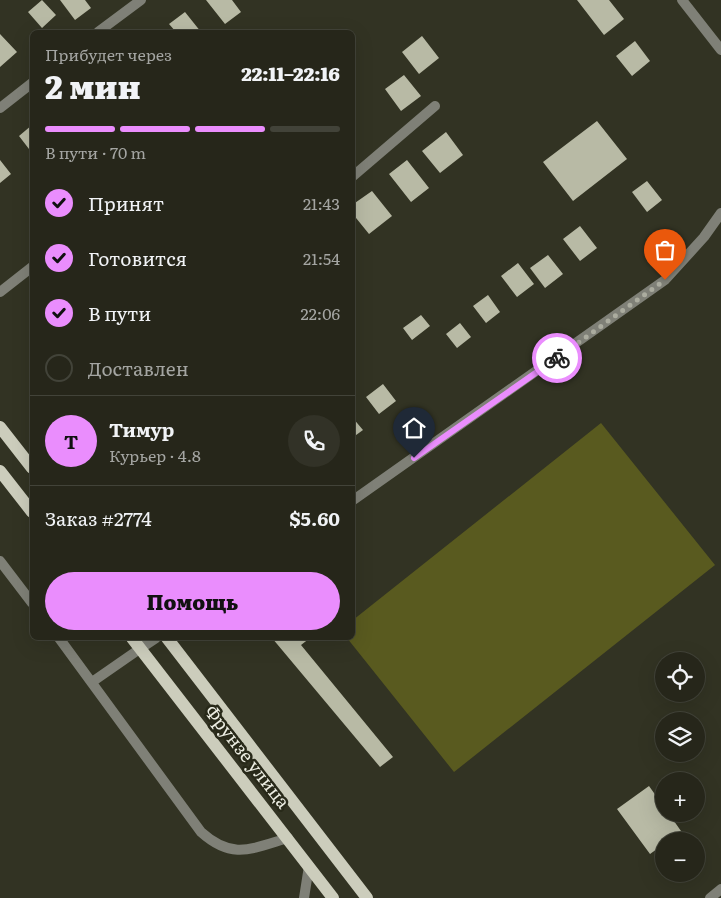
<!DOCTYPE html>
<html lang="ru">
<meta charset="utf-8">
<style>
:root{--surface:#26261a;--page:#323227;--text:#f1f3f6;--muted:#a4a5a2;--line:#424339;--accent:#ea8dfd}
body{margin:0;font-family:Literata,serif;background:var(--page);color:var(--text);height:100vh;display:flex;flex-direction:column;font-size:19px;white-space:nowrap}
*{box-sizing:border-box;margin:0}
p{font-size:16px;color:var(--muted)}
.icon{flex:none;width:28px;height:28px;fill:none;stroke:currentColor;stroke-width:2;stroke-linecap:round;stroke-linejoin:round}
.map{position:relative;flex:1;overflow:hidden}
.sheet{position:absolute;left:30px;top:30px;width:325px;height:610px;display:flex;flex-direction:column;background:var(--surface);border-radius:8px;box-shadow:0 5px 20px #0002,0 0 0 1px var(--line)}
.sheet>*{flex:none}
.controls{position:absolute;left:655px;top:652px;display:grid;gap:10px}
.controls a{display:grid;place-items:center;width:50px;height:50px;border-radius:50%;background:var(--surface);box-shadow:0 5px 20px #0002,0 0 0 1px var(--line);font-size:25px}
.pin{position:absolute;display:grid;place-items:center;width:42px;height:42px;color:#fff;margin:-51px -21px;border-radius:50% 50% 50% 0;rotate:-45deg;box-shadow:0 0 5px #0007}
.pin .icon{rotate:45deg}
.courier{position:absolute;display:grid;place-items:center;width:50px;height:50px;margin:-25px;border:4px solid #ea8dfd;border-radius:50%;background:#fff;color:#222;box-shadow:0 1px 6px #0007}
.summary em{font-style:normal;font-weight:800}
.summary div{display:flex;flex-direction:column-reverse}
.summary{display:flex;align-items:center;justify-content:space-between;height:85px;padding:0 15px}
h1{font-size:32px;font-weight:800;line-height:38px}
.bar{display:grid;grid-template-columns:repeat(4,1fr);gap:8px 5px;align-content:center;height:60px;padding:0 15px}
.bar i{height:6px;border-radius:4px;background:var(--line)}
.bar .on{background:var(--accent)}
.bar p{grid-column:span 4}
.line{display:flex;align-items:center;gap:12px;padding:0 15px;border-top:1px solid var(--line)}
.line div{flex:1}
.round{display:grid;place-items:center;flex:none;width:52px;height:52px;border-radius:26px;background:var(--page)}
ol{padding:0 15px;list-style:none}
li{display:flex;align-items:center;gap:15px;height:55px}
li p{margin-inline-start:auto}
li .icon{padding:5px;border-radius:50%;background:var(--accent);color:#111;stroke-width:4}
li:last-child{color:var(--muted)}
li i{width:28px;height:28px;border:2px solid var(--line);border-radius:50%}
.action{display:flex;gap:10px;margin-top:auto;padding:10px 15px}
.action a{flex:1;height:58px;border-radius:30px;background:var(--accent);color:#111;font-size:20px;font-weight:800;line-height:58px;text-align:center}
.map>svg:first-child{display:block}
.green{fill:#595a1f}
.building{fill:#b8baa5}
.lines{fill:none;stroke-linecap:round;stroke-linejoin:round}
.lane{stroke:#7f8077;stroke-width:10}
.street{stroke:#7f8077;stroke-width:10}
.primary{stroke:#cccdbc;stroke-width:12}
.done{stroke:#abac9f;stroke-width:5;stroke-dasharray:0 9}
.route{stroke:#ea8dfd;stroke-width:6}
.labels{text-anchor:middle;stroke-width:5;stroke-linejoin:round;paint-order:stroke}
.street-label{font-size:18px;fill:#ecede2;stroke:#282919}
</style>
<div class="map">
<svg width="721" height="898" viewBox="0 0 721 898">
<rect width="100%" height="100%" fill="#323323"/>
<path class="green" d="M 601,423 L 715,565 L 454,772 L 347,638 L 352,638 L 353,620 Z"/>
<path class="building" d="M 42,0 L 56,15 L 42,28 L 28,12 Z
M 60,0 L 85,0 L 91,8 L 75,20 Z
M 206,0 L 232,0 L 241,12 L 225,24 Z
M 577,0 L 609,0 L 624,19 L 604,35 Z
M 185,12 L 201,32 L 176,32 L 169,24 Z
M 0,34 L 17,52 L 0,67 Z
M 422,36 L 439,58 L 419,74 L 402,52 Z
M 635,41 L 650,61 L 632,76 L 616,56 Z
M 404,75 L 421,96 L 401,111 L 385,89 Z
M 597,121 L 627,159 L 573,201 L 543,162 Z
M 32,125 L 32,146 L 29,149 L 19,136 Z
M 446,132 L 463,155 L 440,173 L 422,151 Z
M 0,160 L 11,174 L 0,183 Z
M 407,160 L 429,188 L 411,202 L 389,174 Z
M 647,181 L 662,200 L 647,212 L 632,192 Z
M 372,191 L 392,216 L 369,234 L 352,213 L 352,205 Z
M 580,226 L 597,248 L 580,261 L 563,239 Z
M 548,255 L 563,274 L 545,288 L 530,268 Z
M 518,263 L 534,284 L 517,297 L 501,276 Z
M 488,295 L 500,312 L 486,323 L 473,306 Z
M 421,315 L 430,326 L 412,340 L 403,328 Z
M 460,323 L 471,337 L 457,348 L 446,334 Z
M 383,384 L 396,401 L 379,414 L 366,397 Z
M 352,417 L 363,430 L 352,438 Z
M 272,638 L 310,638 L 301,645 L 393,757 L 380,767 Z
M 649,786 L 664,807 L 664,814 L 669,814 L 681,831 L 664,841 L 664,844 L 650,854 L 617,809 Z"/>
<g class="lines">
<path class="lane" d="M 0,561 L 32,603
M 59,638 L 201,832 C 232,860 251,849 288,838
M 92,682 L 141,648
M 304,898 L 309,866"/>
<path class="street" d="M 682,0 L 721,50
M 98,32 L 141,0
M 0,108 L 32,83
M 352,177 L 435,106
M 0,292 L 32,267
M 352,501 L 665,280 L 704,237 L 721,213
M 141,648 L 156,638
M 710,898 L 721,889"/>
<path class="primary" d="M 0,427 L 32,468
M 0,471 L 32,512
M 132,638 L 333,898
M 167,638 L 367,898"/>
</g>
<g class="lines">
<path class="done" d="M 557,358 L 665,280"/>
<path class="route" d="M 414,458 L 557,358"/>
</g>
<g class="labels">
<g class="street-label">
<text transform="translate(247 757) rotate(52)" y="6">Фрунзе улица</text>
</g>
</g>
</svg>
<div class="controls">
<a><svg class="icon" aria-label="locate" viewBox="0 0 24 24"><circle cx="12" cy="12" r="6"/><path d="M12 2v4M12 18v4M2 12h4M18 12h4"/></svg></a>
<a><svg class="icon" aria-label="layers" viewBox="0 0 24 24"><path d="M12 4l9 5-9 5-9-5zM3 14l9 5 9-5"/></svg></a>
<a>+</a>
<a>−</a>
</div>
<div class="pin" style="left:665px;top:280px;background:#ea580c"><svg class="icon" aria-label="bag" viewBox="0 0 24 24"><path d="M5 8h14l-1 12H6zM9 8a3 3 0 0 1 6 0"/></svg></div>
<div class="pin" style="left:414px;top:458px;background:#1f2937"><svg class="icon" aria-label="home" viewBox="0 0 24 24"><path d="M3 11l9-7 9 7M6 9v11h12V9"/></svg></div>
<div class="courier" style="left:557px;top:358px"><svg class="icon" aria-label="bike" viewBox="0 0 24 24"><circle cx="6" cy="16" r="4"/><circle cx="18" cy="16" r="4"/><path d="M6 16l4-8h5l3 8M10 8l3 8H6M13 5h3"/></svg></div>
<section class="sheet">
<div class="summary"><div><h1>2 мин</h1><p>Прибудет через</p></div><em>22:11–22:16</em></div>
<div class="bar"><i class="on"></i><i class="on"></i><i class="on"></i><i></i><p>В пути · 70 m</p></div>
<ol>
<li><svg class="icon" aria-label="check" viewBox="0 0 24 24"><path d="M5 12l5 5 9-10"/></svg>Принят<p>21:43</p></li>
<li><svg class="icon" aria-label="check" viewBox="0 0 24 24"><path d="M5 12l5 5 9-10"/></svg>Готовится<p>21:54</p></li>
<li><svg class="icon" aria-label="check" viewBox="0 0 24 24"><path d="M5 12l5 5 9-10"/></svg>В пути<p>22:06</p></li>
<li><i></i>Доставлен</li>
</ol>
<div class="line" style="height:90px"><b class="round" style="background:var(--accent);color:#111">Т</b><div><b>Тимур</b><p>Курьер · 4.8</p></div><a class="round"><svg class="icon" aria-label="phone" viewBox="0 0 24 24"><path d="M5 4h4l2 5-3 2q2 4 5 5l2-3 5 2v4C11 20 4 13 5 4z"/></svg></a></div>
<div class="line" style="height:65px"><div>Заказ #2774</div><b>$5.60</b></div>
<div class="action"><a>Помощь</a></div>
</section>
</div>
